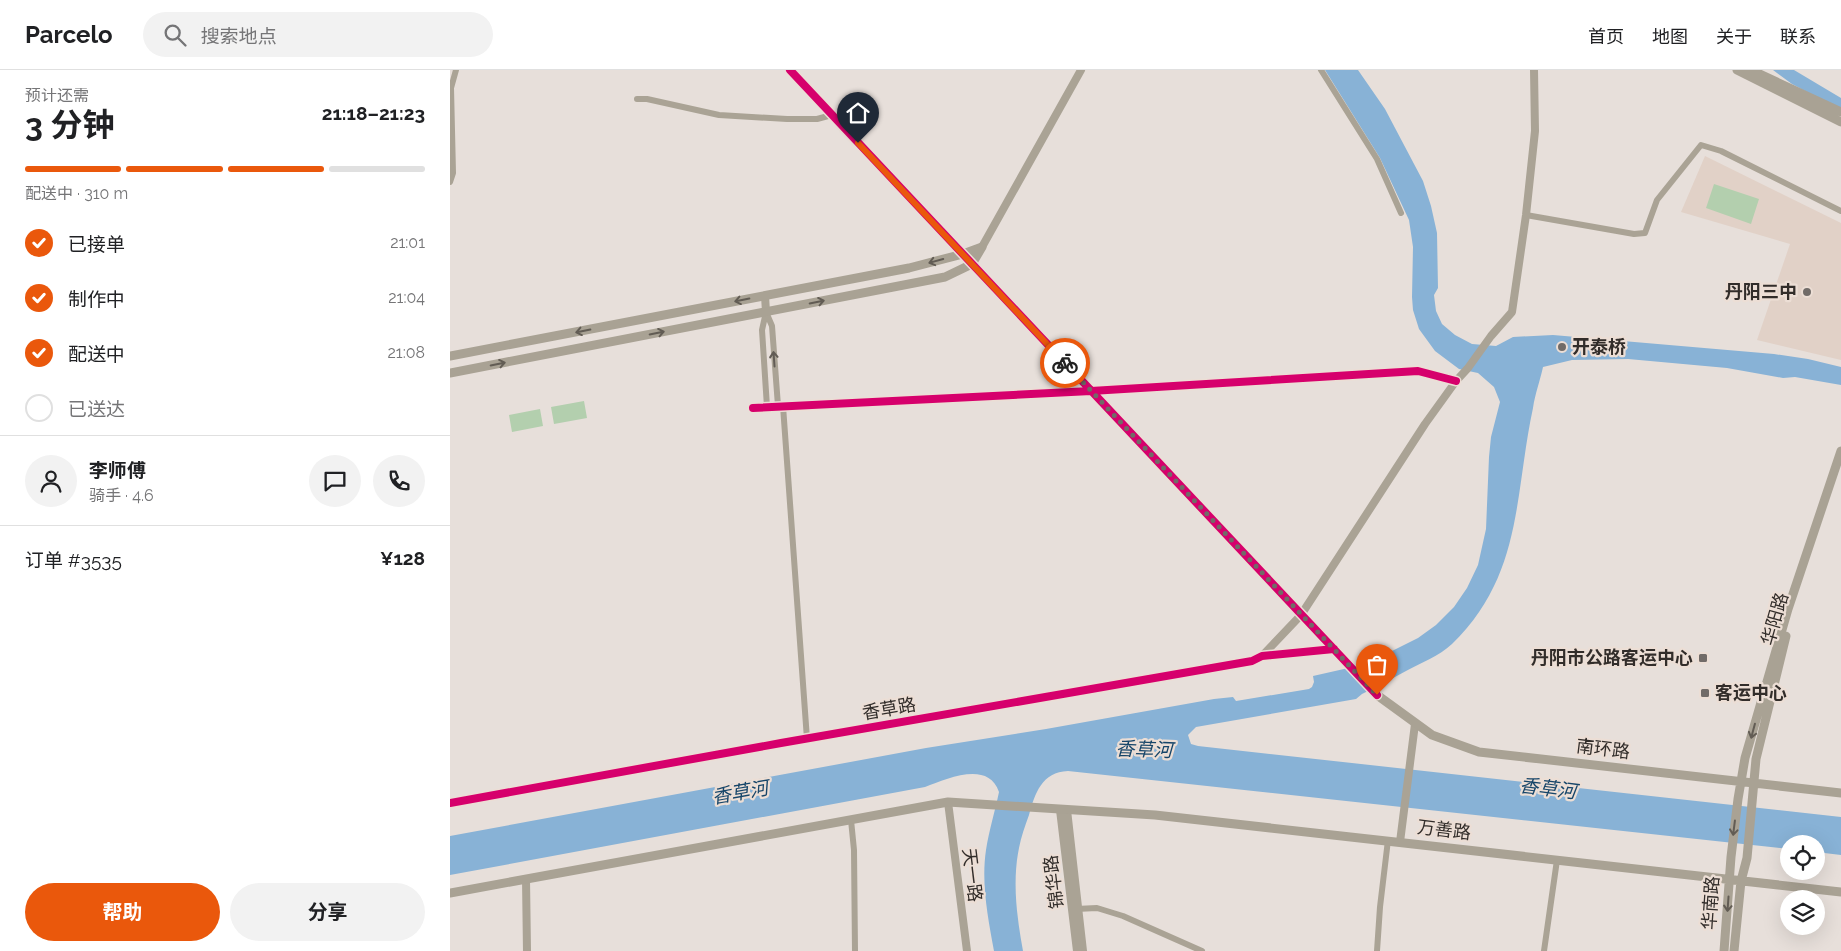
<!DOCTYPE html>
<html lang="zh">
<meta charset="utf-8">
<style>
:root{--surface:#fff;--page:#f2f2f2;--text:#202124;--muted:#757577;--line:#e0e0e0;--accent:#ea580c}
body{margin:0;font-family:Raleway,"Noto Sans SC",sans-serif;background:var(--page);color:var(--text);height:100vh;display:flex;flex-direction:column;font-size:19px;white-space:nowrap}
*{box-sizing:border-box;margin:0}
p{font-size:16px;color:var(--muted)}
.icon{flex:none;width:28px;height:28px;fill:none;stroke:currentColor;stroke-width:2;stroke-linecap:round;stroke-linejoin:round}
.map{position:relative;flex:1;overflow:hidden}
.sheet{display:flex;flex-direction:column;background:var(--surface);width:450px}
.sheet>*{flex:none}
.buttons{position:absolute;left:1330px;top:765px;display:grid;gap:10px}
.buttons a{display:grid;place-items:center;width:45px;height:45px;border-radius:50%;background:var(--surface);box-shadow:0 5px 20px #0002;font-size:25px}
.pin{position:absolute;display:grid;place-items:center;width:42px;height:42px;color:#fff;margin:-51px -21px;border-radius:50% 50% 50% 0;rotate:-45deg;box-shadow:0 0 5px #0007}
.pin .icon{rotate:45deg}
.courier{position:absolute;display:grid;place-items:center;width:50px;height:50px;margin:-25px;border:4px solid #ea580c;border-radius:50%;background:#fff;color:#222;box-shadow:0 1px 6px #0007}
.headline em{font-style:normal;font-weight:700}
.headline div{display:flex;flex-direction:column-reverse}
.headline{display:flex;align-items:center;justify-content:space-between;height:85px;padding:0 25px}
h1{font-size:32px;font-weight:700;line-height:38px}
.bar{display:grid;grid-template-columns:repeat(4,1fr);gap:8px 5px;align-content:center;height:60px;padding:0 25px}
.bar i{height:6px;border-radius:4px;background:var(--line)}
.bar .on{background:var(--accent)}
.bar p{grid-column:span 4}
.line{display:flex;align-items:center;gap:12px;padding:0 25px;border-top:1px solid var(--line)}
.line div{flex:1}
.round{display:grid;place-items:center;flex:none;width:52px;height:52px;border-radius:26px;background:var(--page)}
ol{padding:0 25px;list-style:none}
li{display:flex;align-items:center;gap:15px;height:55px}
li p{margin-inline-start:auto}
li .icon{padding:5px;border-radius:50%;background:var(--accent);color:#fff;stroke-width:4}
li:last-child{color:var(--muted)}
li i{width:28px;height:28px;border:2px solid var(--line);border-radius:50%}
.action{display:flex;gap:10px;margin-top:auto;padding:10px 25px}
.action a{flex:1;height:58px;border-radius:30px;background:var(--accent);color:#fff;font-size:20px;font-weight:700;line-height:58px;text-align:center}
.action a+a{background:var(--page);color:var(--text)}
header{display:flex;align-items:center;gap:30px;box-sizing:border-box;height:70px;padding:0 25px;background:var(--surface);border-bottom:1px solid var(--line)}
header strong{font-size:24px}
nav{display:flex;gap:28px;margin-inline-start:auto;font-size:18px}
.search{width:350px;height:45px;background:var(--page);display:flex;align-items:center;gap:12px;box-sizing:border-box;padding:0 18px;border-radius:28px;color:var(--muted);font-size:19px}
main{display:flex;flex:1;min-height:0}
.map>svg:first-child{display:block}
.education{fill:#e1d1c7}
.green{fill:#b3cfae}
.water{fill:#88b2d6}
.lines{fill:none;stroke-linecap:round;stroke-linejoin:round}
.minor{stroke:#aaa395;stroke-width:6}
.tertiary{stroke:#aaa395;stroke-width:8}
.secondary{stroke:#a9a294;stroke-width:9}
.cycleway-casing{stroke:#ecded5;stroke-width:11}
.cycleway{stroke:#d6006c;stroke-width:8}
.oneway{stroke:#625c54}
.oneway2{stroke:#625c55}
.done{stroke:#716b68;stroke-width:5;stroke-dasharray:0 9}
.route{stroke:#ea580c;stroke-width:6}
.poi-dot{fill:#716b68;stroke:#ecded5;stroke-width:2}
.labels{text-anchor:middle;stroke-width:4.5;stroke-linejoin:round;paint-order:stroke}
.poi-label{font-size:18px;font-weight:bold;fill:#322d2a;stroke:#ecded5;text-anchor:end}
.street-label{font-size:18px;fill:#322d2a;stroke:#ecded5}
.water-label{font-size:19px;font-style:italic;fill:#164569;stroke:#ecded5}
</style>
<header>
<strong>Parcelo</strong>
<div class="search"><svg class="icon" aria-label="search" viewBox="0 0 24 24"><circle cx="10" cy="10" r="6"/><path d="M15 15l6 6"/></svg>搜索地点</div>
<nav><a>首页</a><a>地图</a><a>关于</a><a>联系</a></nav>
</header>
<main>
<section class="sheet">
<div class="headline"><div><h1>3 分钟</h1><p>预计还需</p></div><em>21:18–21:23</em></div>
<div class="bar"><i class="on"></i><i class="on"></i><i class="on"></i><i></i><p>配送中 · 310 m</p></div>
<ol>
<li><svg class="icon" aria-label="check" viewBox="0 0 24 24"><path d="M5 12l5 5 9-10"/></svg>已接单<p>21:01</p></li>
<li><svg class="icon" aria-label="check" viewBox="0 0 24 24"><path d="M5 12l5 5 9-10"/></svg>制作中<p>21:04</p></li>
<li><svg class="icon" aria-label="check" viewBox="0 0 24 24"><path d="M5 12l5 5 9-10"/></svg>配送中<p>21:08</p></li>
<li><i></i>已送达</li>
</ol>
<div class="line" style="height:90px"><a class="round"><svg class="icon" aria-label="person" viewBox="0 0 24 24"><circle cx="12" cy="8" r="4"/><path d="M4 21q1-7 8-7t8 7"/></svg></a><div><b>李师傅</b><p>骑手 · 4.6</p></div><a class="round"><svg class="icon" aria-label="chat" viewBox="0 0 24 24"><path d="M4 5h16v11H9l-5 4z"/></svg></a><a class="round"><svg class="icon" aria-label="phone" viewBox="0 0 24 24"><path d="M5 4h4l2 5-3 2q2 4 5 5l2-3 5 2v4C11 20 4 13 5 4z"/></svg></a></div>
<div class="line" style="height:65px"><div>订单 #3535</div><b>¥128</b></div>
<div class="action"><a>帮助</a><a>分享</a></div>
</section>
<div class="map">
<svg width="1391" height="881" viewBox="0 0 1391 881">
<rect width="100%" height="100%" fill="#e7dfda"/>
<path class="education" d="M 1255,86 L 1391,153 L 1391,290 L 1307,270 L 1340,174 L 1231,142 Z"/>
<path class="green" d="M 1264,114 L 1309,129 L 1301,154 L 1256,138 Z
M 134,331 L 137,348 L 104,354 L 101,337 Z
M 90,339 L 93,356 L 62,362 L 59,345 Z"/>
<path class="water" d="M 875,0 L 908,0 L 935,39 L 973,111 L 981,136 L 987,163 L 988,218 L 984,225 L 986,241 L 992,254 L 1005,265 L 1022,274 L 1046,276 L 1063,267 L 1103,265 L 1324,284 L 1358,289 L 1391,297 L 1391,315 L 1345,307 L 1333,308 L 1277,298 L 1178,289 L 1122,290 L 1093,297 C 1090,311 1085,324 1083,338 C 1064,426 1073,505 1002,574 C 989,586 971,593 956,601 C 941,609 927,617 912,624 L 906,629 L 746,657 L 738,665 L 741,674 L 748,676 L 1391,747 L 1391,785 L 1366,782 L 1366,774 L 1339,774 L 1339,779 L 618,701 C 592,702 585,723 579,745 C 575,756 571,767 569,778 C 562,812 567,848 573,881 L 544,881 C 538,848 531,813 536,780 C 539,761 545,741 549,722 C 538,690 497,709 475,717 L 0,805 L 0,766 L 476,678 L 596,659 L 764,629 L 783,627 L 786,631 L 859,619 L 862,617 L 864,612 L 863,606 L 916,594 L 968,568 L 986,555 L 1004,537 L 1017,518 L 1028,495 L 1036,459 L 1039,387 L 1041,367 L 1050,332 L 1044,317 L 1028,303 L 1009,299 L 985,281 L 969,259 L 963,240 L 962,227 L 963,177 L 959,150 L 930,88 Z
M 1323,0 L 1344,0 L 1391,28 L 1391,40 L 1342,14 Z"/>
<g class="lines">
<path class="minor" d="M 871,0 L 927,89 L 951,143
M 187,29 L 197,29 L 269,45 L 337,49 L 367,49 L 382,45
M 0,112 L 3,103 L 1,18 L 6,0
M 1076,145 L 1184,164 L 1195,163 L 1207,130 L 1251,75 L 1271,81 L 1391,141
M 316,242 L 322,256 L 328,336
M 316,242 L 312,260 L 317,337
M 333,336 L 357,669
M 303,338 L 641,321 L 968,301 L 1006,311
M 401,750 L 404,780 L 405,881
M 626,839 L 647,838 L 673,846 L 752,881
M 927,881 L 930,837 L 938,770
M 1094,881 L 1107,790"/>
<path class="tertiary" d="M 340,0 L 927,625
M 532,177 L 631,0
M 315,226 L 316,242
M 812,586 L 851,545 L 975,354 L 1006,311 L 1018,298 L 1041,266 L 1062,242 L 1076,145 L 1085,61 L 1084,0
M 498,732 L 517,881
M 0,733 L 331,673 L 802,591 L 812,586 L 884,579
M 610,740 L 627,881
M 617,740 L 633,881
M 950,772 L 965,654
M 76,809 L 77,881"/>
<path class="secondary" d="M 1287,0 L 1391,52
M 1301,0 L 1391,42
M 0,286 L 459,198 L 513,184 L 532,177
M 0,303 L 495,207 L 522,194 L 532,177
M 927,625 L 982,665 L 1029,682 L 1391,723
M 0,823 L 498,732 L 705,745 L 1391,822
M 1274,881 L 1281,787 L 1288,729 L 1295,688 L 1338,539 L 1391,381
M 1284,881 L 1291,811 L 1297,788 L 1306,689 L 1336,566"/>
<g class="cycleway-casing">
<path id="cycleway" d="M 340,0 L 927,625
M 303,338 L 641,321 L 968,301 L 1006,311
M 0,733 L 331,673 L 802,591 L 812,586 L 884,579"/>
</g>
<use href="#cycleway" class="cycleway"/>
</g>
<defs><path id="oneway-shaft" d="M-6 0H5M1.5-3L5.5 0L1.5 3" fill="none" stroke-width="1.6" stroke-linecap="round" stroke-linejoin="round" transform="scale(1.25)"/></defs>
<g class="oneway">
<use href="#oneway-shaft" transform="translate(486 191) rotate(165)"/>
<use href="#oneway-shaft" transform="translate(292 230) rotate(169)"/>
<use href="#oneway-shaft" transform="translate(367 232) rotate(-11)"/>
<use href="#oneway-shaft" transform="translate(133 261) rotate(169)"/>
<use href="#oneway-shaft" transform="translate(207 263) rotate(-11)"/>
<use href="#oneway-shaft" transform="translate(48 294) rotate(-11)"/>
<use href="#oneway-shaft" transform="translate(1303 661) rotate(105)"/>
<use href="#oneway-shaft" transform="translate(1284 758) rotate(97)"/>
<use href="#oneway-shaft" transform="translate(1278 834) rotate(94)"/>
</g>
<use class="oneway2" href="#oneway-shaft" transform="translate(324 289) rotate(-94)"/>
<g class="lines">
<path class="done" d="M 615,293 L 927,625"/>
<path class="route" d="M 408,73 L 615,293"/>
</g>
<g class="poi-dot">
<circle cx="1357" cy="222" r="5"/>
<circle cx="1112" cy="277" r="5"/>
<rect x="1248" y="583" width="10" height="10" rx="2.5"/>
<rect x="1250" y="618" width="10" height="10" rx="2.5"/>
</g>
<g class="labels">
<g class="poi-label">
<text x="1347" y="228">丹阳三中</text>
<text x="1122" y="283" text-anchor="start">开泰桥</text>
<text x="1243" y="594">丹阳市公路客运中心</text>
<text x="1265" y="629" text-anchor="start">客运中心</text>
</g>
<g class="street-label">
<text transform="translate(1325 549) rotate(-74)" y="6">华阳路</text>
<text transform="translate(439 639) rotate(-10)" y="6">香草路</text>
<text transform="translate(1153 679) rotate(7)" y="6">南环路</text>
<text transform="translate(994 760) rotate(7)" y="6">万善路</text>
<text transform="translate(522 805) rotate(83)" y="6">天一路</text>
<text transform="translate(604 812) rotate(-97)" y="6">锦华路</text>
<text transform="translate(1261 833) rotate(-86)" y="6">华南路</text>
</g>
<g class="water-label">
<text transform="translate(694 679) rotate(2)" y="7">香草河</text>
<text transform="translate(1098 718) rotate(7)" y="7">香草河</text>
<text transform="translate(290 722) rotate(-10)" y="7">香草河</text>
</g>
</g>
</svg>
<div class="buttons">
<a><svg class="icon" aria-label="locate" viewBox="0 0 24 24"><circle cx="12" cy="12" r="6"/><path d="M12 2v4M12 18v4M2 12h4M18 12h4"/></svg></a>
<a><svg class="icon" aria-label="layers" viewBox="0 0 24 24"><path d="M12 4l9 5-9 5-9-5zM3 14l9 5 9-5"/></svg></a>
</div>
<div class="pin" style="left:927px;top:625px;background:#ea580c"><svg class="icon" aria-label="bag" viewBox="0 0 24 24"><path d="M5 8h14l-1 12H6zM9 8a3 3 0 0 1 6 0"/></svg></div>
<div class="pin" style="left:408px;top:73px;background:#1f2937"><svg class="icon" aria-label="home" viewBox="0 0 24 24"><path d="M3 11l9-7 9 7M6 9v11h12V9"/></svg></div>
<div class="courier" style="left:615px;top:293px"><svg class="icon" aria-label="bike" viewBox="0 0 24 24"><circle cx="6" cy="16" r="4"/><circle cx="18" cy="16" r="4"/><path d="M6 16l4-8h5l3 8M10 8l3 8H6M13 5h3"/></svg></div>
</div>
</main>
